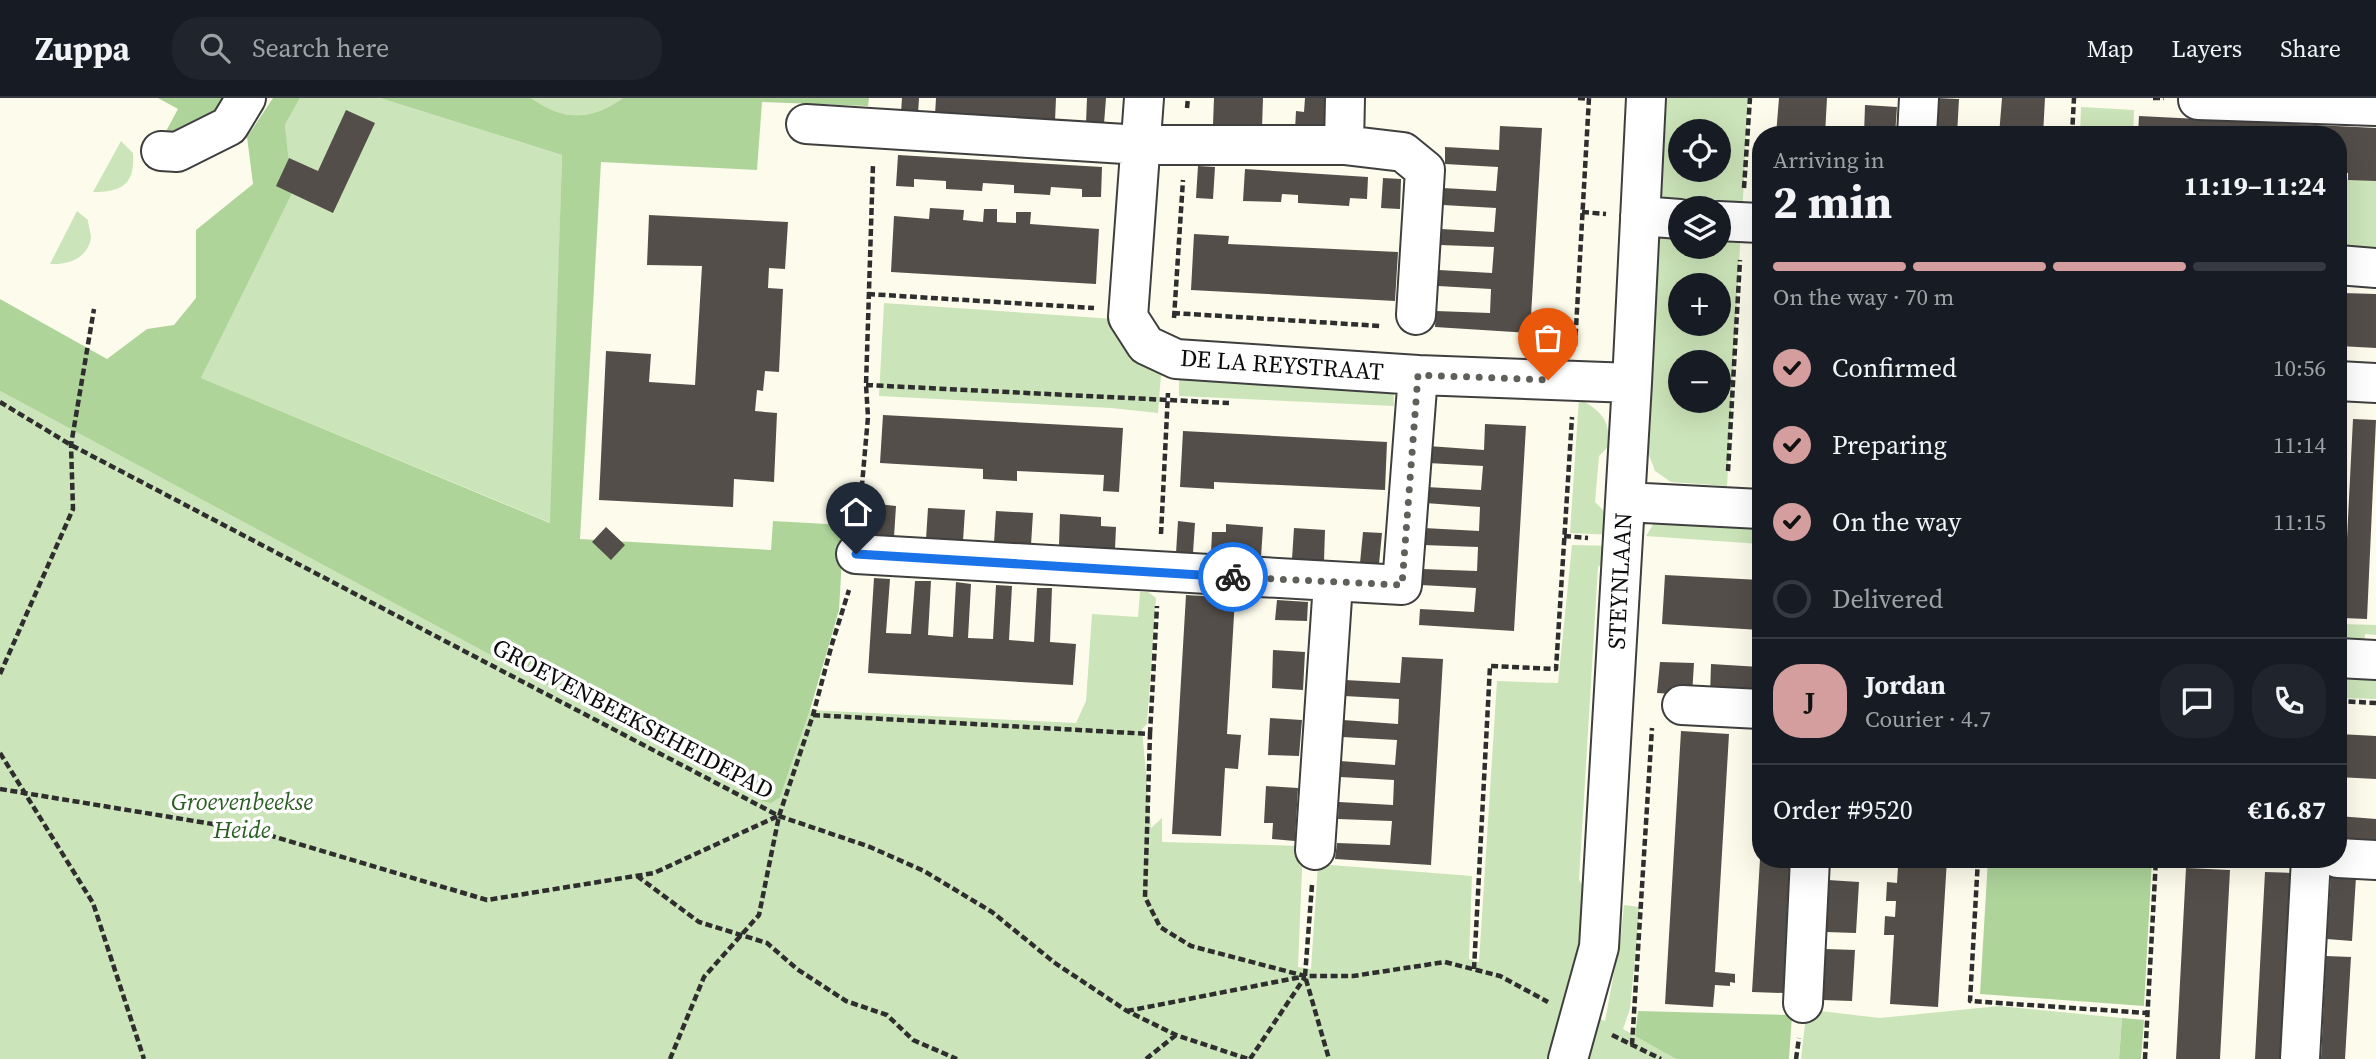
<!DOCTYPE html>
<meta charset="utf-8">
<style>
:root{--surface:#171b24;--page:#20242c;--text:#f1f3f6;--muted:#9ea1a6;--line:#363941;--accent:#d39e9d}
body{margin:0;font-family:"Source Serif 4",serif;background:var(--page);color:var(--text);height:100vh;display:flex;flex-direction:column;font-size:26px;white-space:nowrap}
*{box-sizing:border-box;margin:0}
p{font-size:23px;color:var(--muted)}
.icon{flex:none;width:38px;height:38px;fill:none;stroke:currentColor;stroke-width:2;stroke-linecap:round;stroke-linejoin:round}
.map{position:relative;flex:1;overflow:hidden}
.panel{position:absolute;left:1752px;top:28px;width:595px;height:742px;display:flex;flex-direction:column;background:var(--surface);border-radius:28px;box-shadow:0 7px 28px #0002}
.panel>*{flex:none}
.tools{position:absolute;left:1668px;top:21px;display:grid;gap:14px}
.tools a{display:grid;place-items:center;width:63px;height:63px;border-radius:50%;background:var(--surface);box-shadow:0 7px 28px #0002;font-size:35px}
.pin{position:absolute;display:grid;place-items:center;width:60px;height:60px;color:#fff;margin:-72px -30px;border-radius:50% 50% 50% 0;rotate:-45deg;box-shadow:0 0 7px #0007}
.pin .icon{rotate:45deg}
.courier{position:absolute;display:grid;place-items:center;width:70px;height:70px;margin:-35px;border:5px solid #1a73e8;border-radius:50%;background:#fff;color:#222;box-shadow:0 2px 9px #0007}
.overview em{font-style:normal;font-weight:700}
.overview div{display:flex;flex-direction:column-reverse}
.overview{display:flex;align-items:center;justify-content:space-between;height:119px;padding:0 21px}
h1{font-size:46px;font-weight:700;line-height:52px}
.bar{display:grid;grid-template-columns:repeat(4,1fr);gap:10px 7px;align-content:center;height:84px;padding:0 21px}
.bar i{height:9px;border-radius:5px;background:var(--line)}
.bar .on{background:var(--accent)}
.bar p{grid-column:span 4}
.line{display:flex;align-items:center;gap:18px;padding:0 21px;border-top:2px solid var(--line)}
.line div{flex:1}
.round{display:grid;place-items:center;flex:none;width:74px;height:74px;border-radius:28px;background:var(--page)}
ol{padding:0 21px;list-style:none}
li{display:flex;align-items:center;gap:21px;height:77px}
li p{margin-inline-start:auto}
li .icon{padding:7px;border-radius:50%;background:var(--accent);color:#111;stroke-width:4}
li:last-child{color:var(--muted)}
li i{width:38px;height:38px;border:4px solid var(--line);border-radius:50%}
header{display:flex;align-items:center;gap:42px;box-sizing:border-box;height:98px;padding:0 35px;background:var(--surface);border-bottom:2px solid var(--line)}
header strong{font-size:33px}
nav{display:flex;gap:38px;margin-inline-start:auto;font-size:24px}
.search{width:490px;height:63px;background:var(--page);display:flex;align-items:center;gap:18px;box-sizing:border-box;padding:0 24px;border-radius:28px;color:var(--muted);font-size:26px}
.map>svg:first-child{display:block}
.green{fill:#cce4b9;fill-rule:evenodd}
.forest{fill:#aed49a}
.building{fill:#534e49}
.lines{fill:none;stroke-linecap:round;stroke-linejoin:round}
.minor-casing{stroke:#3f3f3f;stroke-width:42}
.path{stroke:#2e2e2e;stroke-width:4.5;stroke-dasharray:7 3.5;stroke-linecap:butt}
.minor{stroke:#fff;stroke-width:38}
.done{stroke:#60605a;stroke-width:7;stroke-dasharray:0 12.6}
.route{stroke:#1a73e8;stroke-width:9}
.labels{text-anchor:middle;stroke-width:7;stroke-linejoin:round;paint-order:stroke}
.street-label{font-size:24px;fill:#0c0c0c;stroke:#fff}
.park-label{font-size:24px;font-style:italic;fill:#295d22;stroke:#fff}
</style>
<header>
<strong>Zuppa</strong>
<div class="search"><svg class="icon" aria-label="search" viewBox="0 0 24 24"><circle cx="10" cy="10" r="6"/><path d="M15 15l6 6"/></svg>Search here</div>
<nav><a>Map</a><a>Layers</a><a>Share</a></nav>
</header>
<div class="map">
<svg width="2376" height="961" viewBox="0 0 2376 961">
<rect width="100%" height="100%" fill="#fdfcec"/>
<path class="green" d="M 300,0 L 380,0 L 562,57 L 551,425 L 201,280 L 291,95 L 285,27 Z
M 531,0 L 623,0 C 591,23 563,23 531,0 Z
M 1662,0 L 1748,0 L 1742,121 L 1718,110 L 1680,110 L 1650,103 ZM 1680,33 L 1718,33 L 1718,72 L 1680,72 Z
M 2081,9 L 2134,12 L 2133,37 L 2080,37 Z
M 121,43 L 133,55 C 135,86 123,94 93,94 Z
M 2338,80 L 2376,82 L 2376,154 L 2338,151 Z
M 77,113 L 88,122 C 88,127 91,135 91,140 C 87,161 68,167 50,166 Z
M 1680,127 L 1680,149 L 1718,149 L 1719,129 L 1741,131 L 1727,388 L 1671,384 L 1655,373 L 1644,344 L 1649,136 ZM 1680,187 L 1718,187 L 1718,226 L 1680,226 ZM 1680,264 L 1718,264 L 1718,303 L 1680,303 Z
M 884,205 L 1115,221 L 1161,277 L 1158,315 L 1111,310 L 879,298 Z
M 1179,278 L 1393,288 L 1394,308 L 1179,298 Z
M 0,293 L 762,703 L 780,698 L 810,612 L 1076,625 L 1086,603 L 1092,516 L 1138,519 L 1140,494 L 1148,494 L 1156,500 L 1147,626 L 1142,631 L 1151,730 L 1162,720 L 1162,744 L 1303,748 L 1298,869 L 1311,871 L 1318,766 L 1472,778 L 1469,861 L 1479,864 L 1497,583 L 1558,585 L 1572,447 L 1612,448 L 1611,458 L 1598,469 L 1579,782 L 1590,798 L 1571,910 L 1605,923 L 1621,837 L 1624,807 L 1640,809 L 1630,911 L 1623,931 L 1676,961 L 0,961 Z
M 1579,300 C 1602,315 1609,319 1609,348 L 1599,358 L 1595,404 L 1614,423 L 1614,437 L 1570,435 Z
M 1657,420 L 1760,426 L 1760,446 L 1646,438 Z
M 2343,526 L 2376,527 L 2376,537 L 2365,536 L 2364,549 L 2346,547 Z
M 2343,579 L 2376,580 L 2376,601 L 2341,600 Z
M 1999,908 L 2122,920 L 2119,961 L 1801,961 L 1806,917 L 1820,913 L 1880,920 Z"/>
<path class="forest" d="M 158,0 L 231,0 L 221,18 L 177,40 L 165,35 L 178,11 Z
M 273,0 L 300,0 L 285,27 L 292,95 L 201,280 L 550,425 L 562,57 L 380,0 L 531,0 C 563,23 591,23 623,0 L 869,0 L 868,8 L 762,4 L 757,72 L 601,64 L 580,441 L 771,452 L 773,423 L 844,427 L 839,512 L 810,612 L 780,699 L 771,705 L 762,703 L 0,293 L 0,201 L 107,261 L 147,231 L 174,227 L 196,200 L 196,132 L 253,86 L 247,39 Z
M 1988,761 L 2152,761 L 2144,908 L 1980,896 Z
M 1638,913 L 1792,917 L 1789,961 L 1676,961 L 1635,938 Z
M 2122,920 L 2144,922 L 2141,961 L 2119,961 Z"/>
<path class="building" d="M 902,0 L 919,0 L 918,16 L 901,15 Z
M 936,0 L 1056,0 L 1055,23 L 935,17 Z
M 1087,0 L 1106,0 L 1104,26 L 1086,25 Z
M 1214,0 L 1263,0 L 1262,30 L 1213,27 Z
M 1305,0 L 1328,0 L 1327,33 L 1295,32 L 1296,13 L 1304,14 Z
M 1779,0 L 1827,0 L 1825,37 L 1776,37 Z
M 1935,0 L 1959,1 L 1957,37 L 1933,37 Z
M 2002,0 L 2045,0 L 2043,37 L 1999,37 Z
M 1865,7 L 1897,9 L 1895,37 L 1864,37 Z
M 346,12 L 375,25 L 333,115 L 276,88 L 289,60 L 318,73 Z
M 2139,18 L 2376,30 L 2376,83 L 2348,82 L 2348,75 L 2338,74 L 2338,37 L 2138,37 Z
M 1500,28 L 1542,30 L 1530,235 L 1435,229 L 1436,213 L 1490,215 L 1491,191 L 1438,188 L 1439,172 L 1492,175 L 1494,149 L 1440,147 L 1441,131 L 1494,134 L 1496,110 L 1443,107 L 1443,90 L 1496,93 L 1498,69 L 1445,66 L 1445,49 L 1499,52 Z
M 898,57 L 1102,69 L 1101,99 L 1082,99 L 1082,91 L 1066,90 L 1051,89 L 1050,97 L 1014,95 L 1014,87 L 999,86 L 983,85 L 982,93 L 946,91 L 946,83 L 914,81 L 914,89 L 896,88 Z
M 1198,68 L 1215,69 L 1213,101 L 1196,100 Z
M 1245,71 L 1368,79 L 1367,101 L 1350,100 L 1349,108 L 1298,105 L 1298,97 L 1282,96 L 1281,104 L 1243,103 Z
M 1383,80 L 1401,81 L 1400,111 L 1381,110 Z
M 930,110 L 964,112 L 963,122 L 983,124 L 984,111 L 997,111 L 997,124 L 1016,125 L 1016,114 L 1031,114 L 1030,126 L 1099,131 L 1096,186 L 891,174 L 894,118 L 929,121 Z
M 649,117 L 788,124 L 785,171 L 769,170 L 768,190 L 783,191 L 779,274 L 765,273 L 763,293 L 757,292 L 755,313 L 777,315 L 774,384 L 734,381 L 733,409 L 599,402 L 606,253 L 651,256 L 649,284 L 695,287 L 702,168 L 647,167 Z
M 1194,136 L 1229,138 L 1228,146 L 1398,154 L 1395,203 L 1191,192 Z
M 2342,195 L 2376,196 L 2376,250 L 2339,248 L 2338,221 L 2340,221 Z
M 883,317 L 1123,330 L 1119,394 L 1103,393 L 1104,377 L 1017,373 L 1017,383 L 983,381 L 983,371 L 880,365 Z
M 2353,321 L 2376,322 L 2367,521 L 2343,520 Z
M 1485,326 L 1526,328 L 1514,533 L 1419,527 L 1420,511 L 1474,514 L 1476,490 L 1421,487 L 1422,471 L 1477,473 L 1478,449 L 1423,447 L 1424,430 L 1479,433 L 1480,409 L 1425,405 L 1426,389 L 1481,392 L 1483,368 L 1428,365 L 1428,348 L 1484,352 Z
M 1183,333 L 1387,344 L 1385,392 L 1214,384 L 1214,391 L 1180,389 Z
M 878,406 L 896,408 L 894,439 L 876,438 Z
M 928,410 L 965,412 L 963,443 L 926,441 Z
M 996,413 L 1033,415 L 1031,447 L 994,445 Z
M 1060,416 L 1101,419 L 1101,428 L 1116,429 L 1115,451 L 1059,448 Z
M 1178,423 L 1195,425 L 1193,455 L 1176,455 Z
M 1226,426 L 1263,429 L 1261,459 L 1211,456 L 1212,434 L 1226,434 Z
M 606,429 L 625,447 L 611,462 L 592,444 Z
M 1294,430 L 1325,432 L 1324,463 L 1292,461 Z
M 1363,434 L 1382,435 L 1379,466 L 1360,465 Z
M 1665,477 L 1760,482 L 1760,532 L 1662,526 Z
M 874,480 L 890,481 L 886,535 L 911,536 L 915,483 L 931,483 L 928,537 L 953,539 L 956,484 L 971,486 L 968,540 L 993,541 L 996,487 L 1012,488 L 1009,542 L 1034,544 L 1037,490 L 1052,490 L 1050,544 L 1076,546 L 1073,587 L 868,575 Z
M 1186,497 L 1235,500 L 1227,636 L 1241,637 L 1238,671 L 1225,670 L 1221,738 L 1172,736 Z
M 1277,502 L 1308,504 L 1307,523 L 1275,522 Z
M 1273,552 L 1305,554 L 1303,592 L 1272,590 Z
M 1402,559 L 1443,561 L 1431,767 L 1335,761 L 1337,745 L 1390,747 L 1392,723 L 1338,721 L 1339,704 L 1393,707 L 1394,682 L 1340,679 L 1340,663 L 1395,667 L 1397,642 L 1342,639 L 1343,622 L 1398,626 L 1399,601 L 1344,598 L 1345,582 L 1400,585 Z
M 1660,564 L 1694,565 L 1692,597 L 1657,595 Z
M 1711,566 L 1760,569 L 1760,600 L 1710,598 Z
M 1270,620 L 1302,622 L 1299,658 L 1268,657 Z
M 1681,633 L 1729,636 L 1715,874 L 1735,876 L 1735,885 L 1730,884 L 1730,888 L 1715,887 L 1713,909 L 1665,906 Z
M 2339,636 L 2376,638 L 2376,681 L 2338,679 Z
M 1266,688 L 1298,690 L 1295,743 L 1272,741 L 1273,725 L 1264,725 Z
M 2338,718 L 2376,721 L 2376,746 L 2338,744 Z
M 1760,761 L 1792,761 L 1784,895 L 1752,894 Z
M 1830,761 L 1860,761 L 1860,767 L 1829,765 Z
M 1888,761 L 1947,761 L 1938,909 L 1890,906 L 1894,837 L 1884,837 L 1885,818 L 1895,819 L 1896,803 L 1886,803 L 1887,784 L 1897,785 L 1898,769 L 1888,768 Z
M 2186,770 L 2230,772 L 2220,961 L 2176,961 Z
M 2265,774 L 2292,775 L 2281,961 L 2255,961 Z
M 2331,777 L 2356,779 L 2352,843 L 2327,841 Z
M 1828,782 L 1859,784 L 1856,835 L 1826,834 Z
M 1825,851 L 1855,852 L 1852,903 L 1822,902 Z
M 2326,858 L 2351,859 L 2345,961 L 2321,961 Z"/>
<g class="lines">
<g class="minor-casing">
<path id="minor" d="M 1144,0 L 1128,219 L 1146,247 L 1176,261 L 1418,277 L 1632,285
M 2198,2 L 2376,8
M 806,26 L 1141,47 L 1344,47 L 1403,54 L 1425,72 L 1416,217
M 1917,37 L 1919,0
M 1344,47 L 1345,0
M 161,53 L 177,54 L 229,28 L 246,0
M 1640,118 L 1680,121
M 1718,123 L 1760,125
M 2338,167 L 2376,170
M 2338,283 L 2376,285
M 1625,404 L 1760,411
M 856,456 L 1402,487 L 1418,277
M 2338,560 L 2376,562
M 1682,607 L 1760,611
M 1315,752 L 1333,485
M 2338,760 L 2376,762
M 1803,905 L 1810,761
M 1568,961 L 1599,849 L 1632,285 L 1646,0
M 2300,961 L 2311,761"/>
</g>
<path class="path" d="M 1578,0 L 1589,1
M 2153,0 L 2164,0
M 1187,10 L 1188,0
M 2072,37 L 2074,0
M 1744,90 L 1750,0
M 1582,114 L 1606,116
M 868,196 L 1094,210
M 1173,215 L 1381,228
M 1174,220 L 1183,82
M 1575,248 L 1589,0
M 866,287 L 1229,305
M 0,304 L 71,347 L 779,718 L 870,749 L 924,773 L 992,814 L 1055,865 L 1127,913 L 1176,937 L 1248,961
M 1728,373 L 1740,162
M 859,421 L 868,319 L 866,287 L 873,66
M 1161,436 L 1168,295
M 1564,438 L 1588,440
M 0,576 L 73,411 L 71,347 L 94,211
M 2338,603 L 2376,605
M 813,617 L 1150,636 L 1145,799 L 1160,829 L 1191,848 L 1305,878 L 1353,878 L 1445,864 L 1500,878 L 1548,904
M 1150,636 L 1157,508
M 0,655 L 93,805 L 144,961
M 0,691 L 255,733 L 487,802 L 654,775 L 778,718
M 1978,761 L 1970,903 L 2147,915
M 637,778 L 699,824 L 767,845 L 797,871 L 846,903 L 887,917 L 913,942 L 957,961
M 1312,787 L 1305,878 L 1329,961
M 1474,871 L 1490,568 L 1556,571 L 1572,319
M 1127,913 L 1301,879
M 1612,937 L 1661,961
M 1632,947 L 1652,630
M 670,961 L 704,879 L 759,817 L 779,718 L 813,617 L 832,546 L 849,492
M 1146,961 L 1176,937
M 1250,961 L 1305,879
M 1796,961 L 1799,940
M 2145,961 L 2156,761"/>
<use href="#minor" class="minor"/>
</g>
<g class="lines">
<path class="done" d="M 1233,479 L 1402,487 L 1418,277 L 1548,282"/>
<path class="route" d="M 856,456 L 1233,479"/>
</g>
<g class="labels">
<g class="street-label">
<text transform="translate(1282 267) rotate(4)" y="8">DE LA REYSTRAAT</text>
<text transform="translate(1620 483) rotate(-87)" y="8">STEYNLAAN</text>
<text transform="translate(633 621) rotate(28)" y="8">GROEVENBEEKSEHEIDEPAD</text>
</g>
<g class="park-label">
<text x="242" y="712">Groevenbeekse<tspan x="242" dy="28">Heide</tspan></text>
</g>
</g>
</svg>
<div class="tools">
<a><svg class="icon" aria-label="locate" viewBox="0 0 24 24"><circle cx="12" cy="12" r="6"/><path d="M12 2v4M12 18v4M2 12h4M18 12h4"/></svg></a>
<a><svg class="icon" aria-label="layers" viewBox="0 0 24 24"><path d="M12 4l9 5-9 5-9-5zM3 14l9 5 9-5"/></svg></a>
<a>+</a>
<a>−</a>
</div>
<div class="pin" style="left:1548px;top:282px;background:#ea580c"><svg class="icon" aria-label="bag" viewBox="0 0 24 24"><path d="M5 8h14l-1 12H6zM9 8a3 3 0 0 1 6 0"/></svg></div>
<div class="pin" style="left:856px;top:456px;background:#1f2937"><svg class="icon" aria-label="home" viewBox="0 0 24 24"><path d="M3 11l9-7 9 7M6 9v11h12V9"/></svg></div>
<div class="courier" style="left:1233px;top:479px"><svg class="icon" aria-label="bike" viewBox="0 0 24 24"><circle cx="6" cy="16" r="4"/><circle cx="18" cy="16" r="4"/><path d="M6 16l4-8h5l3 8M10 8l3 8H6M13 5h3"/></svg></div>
<section class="panel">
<div class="overview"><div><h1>2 min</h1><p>Arriving in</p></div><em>11:19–11:24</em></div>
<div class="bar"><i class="on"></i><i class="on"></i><i class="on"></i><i></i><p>On the way · 70 m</p></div>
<ol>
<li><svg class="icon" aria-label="check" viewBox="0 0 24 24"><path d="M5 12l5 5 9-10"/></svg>Confirmed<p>10:56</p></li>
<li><svg class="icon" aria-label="check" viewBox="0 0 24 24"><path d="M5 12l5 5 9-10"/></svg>Preparing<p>11:14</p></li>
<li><svg class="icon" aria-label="check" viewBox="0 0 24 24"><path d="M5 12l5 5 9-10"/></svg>On the way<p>11:15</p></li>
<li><i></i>Delivered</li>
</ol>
<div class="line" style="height:126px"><b class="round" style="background:var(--accent);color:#111">J</b><div><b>Jordan</b><p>Courier · 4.7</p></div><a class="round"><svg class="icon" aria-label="chat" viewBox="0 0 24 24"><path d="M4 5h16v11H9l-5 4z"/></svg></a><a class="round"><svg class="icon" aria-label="phone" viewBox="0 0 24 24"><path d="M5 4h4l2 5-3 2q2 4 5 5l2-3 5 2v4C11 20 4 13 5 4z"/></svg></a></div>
<div class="line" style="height:91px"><div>Order #9520</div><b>€16.87</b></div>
</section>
</div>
